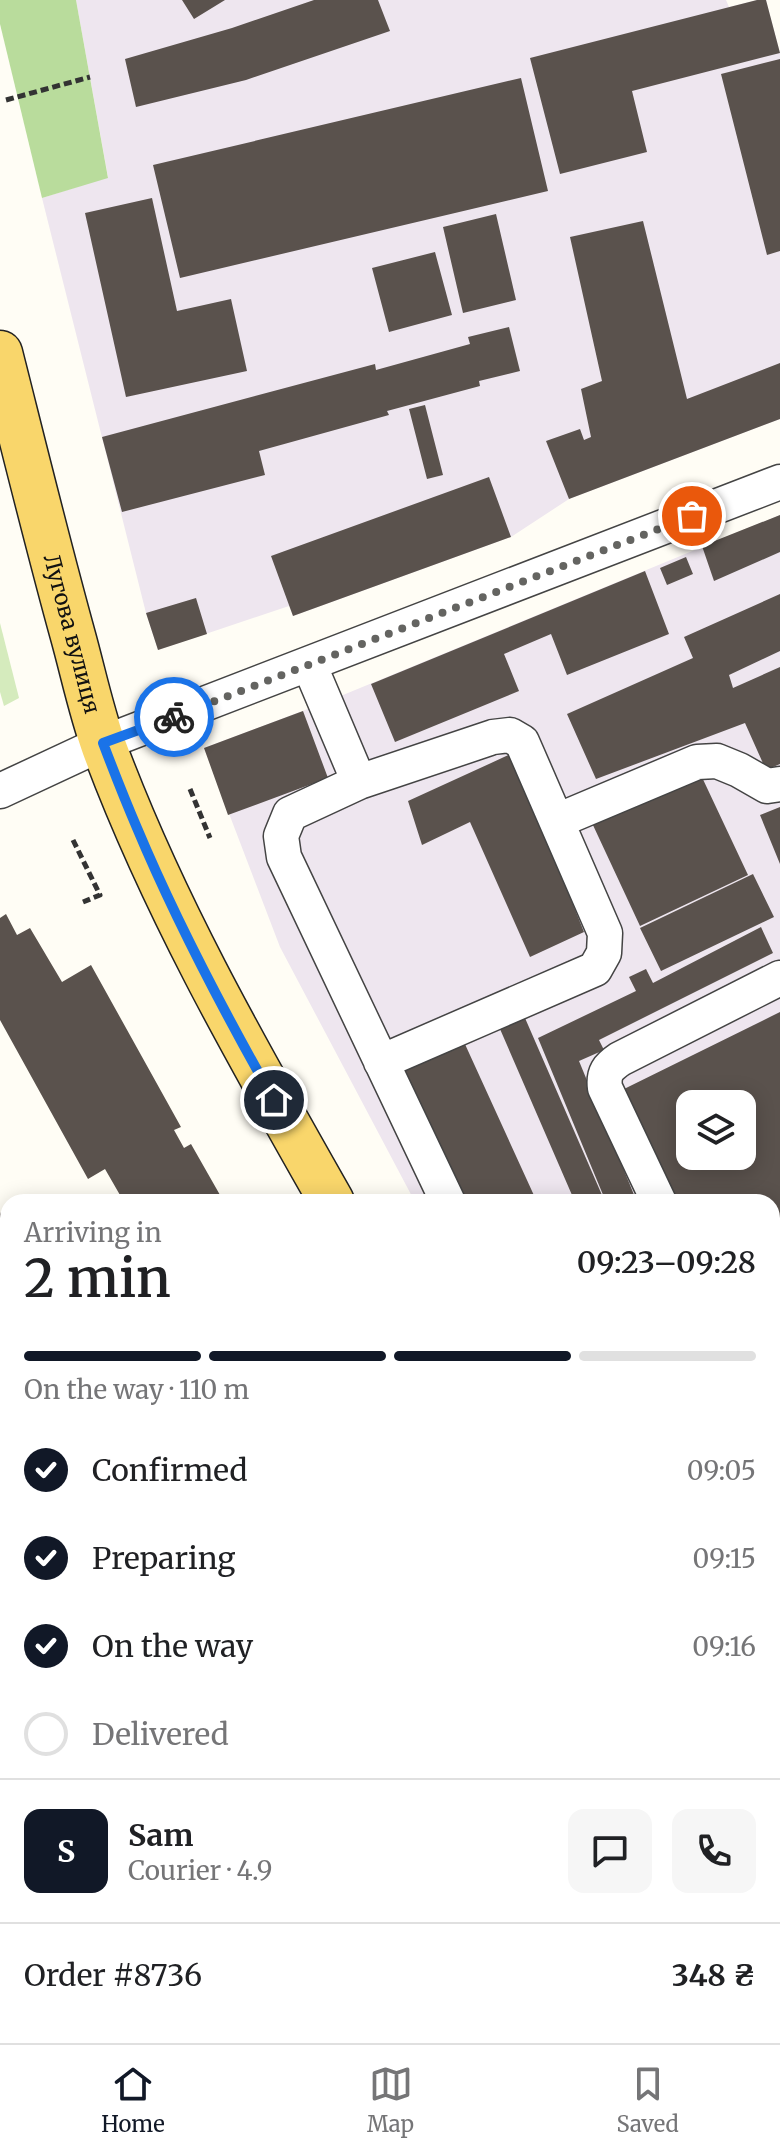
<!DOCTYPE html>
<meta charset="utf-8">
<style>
:root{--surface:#fff;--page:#f6f6f6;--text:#202124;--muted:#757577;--line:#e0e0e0;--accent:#111827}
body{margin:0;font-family:Merriweather,serif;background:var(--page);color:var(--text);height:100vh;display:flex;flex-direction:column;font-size:30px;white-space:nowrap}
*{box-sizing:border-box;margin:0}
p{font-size:26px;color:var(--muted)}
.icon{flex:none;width:44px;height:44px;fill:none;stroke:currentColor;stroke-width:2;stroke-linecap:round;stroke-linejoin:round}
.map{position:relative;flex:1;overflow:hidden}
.side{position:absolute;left:0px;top:1194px;width:780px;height:850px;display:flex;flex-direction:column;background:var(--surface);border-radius:24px 24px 0 0;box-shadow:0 4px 20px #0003}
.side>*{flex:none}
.tools{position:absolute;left:676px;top:1090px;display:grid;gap:16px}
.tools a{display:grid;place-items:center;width:80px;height:80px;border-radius:16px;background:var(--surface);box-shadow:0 4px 20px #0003;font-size:40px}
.pin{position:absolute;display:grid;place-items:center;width:68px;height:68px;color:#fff;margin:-34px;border:4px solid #fff;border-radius:50%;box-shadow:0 2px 8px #0007}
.courier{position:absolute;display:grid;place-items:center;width:80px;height:80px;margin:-40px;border:6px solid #1a73e8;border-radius:50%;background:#fff;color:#222;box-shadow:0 2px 10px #0007}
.headline em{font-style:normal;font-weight:600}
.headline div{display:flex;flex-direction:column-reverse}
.headline{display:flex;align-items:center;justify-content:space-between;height:136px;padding:0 24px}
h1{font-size:52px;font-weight:600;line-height:60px}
.bar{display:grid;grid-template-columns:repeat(4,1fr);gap:12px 8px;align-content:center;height:96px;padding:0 24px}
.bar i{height:10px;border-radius:6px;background:var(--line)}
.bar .current{background:var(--accent)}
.bar p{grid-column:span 4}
.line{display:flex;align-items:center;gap:20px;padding:0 24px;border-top:2px solid var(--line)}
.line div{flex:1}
.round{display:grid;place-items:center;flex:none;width:84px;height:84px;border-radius:16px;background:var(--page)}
ol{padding:0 24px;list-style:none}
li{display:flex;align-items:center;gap:24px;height:88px}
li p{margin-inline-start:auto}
li .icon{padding:8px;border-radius:50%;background:var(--accent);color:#fff;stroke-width:4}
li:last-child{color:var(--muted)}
li i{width:44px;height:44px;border:4px solid var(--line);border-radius:50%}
.tabs{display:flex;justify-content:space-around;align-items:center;height:112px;border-top:2px solid var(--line);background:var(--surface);font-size:22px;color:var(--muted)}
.tabs a{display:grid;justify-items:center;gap:4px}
.tabs .current{color:var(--accent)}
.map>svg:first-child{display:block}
.industrial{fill:#eee6ef;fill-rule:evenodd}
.green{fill:#d5ebbd}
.forest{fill:#b9dc9c}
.building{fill:#5a524d;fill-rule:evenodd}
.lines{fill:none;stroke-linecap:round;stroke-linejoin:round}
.minor-tunnel{stroke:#dbdad3;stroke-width:34;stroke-dasharray:34 17;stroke-linecap:butt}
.minor-casing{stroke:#444;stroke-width:37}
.major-casing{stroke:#222;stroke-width:47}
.path{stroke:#333;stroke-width:5;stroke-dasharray:8 4;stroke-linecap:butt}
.minor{stroke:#fff;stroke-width:34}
.major{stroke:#f9d66b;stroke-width:44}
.done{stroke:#646461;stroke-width:8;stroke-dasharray:0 14.4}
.route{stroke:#1a73e8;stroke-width:10}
.labels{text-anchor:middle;stroke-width:8;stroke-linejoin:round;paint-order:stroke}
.street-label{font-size:22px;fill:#111;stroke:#fff}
</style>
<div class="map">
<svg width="780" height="2043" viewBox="0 0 780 2043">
<rect width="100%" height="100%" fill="#fffdf5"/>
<path class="industrial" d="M 76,0 L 726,0 L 729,7 L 757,0 L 766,0 L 780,53 L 780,419 L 569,499 L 511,537 L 293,616 L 289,606 L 158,650 L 146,613 L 42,198 L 108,177 Z
M 780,515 L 780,1797 L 772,1801 L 772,1202 L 415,1202 L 280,947 L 204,748 L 326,702 ZM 690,1104 L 742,1104 L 742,1156 L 690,1156 Z"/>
<path class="green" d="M 0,623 L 19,698 L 4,706 L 0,692 Z"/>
<path class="forest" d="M 0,0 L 76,0 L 108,178 L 42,198 L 0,24 Z"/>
<path class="building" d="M 182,0 L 225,0 L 194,19 Z
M 314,0 L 378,0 L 390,31 L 246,80 L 136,107 L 125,59 L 232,28 Z
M 757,0 L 766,0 L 780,53 L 632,91 L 647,152 L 560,174 L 530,58 Z
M 780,59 L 780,251 L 767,255 L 721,74 Z
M 521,78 L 548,191 L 180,278 L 153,165 Z
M 152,198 L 177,311 L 231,299 L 247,371 L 126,397 L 85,213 Z
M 496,214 L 516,300 L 463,313 L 443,227 Z
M 643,221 L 687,399 L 780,363 L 780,419 L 569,499 L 546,441 L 580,429 L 584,440 L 591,437 L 581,389 L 602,381 L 570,237 Z
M 435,252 L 452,315 L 389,332 L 372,268 Z
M 509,327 L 520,371 L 479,381 L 480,386 L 387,411 L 389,415 L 259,451 L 265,475 L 122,512 L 102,437 L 375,364 L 376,370 L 470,344 L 468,337 Z
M 425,405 L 443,475 L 427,479 L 409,409 Z
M 489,477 L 511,537 L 293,616 L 271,556 Z
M 780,515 L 780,552 L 714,581 L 702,546 Z
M 686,557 L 693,574 L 667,585 L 660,568 Z
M 645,571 L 669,634 L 567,675 L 551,634 L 504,654 L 519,691 L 395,742 L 371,684 Z
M 780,594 L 780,651 L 729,675 L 733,688 L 780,667 L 780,764 L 766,770 L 745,723 L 596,779 L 567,714 L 693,658 L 684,637 Z
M 196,598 L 207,634 L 158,650 L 146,613 Z
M 303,711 L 328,778 L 228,815 L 204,748 Z
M 513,753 L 584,932 L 530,957 L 470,822 L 422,845 L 408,801 Z
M 700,773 L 748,875 L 640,926 L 592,823 Z
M 780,807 L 780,864 L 760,815 Z
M 753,874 L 774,917 L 661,971 L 640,928 Z
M 6,914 L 17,935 L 30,928 L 62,982 L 91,965 L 181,1127 L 174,1130 L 184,1148 L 191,1144 L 224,1202 L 124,1202 L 105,1169 L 88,1179 L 0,1020 L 0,918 Z
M 761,927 L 773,953 L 599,1040 L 604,1050 L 579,1061 L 637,1202 L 606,1202 L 538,1038 L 636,991 L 629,977 L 646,969 L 653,983 Z
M 780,1012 L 780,1372 L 772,1376 L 772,1202 L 677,1202 L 622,1090 ZM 690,1104 L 742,1104 L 742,1156 L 690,1156 Z
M 525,1018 L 605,1202 L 575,1202 L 500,1029 Z
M 464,1042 L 537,1202 L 464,1202 L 404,1069 Z
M 0,1212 L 8,1232 L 8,1257 L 0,1260 Z
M 8,1412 L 8,1474 L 0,1478 L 0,1415 Z
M 772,1481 L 780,1499 L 780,1563 L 772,1545 Z
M 8,1518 L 8,1586 L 7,1586 L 0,1559 L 0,1521 Z
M 0,1679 L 8,1712 L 8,1845 L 0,1847 Z
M 8,1924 L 8,2009 L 0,2011 L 0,1925 Z
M 560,2036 L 576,2037 L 580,2043 L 550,2043 Z
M 599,2036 L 666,2036 L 671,2043 L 588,2043 Z"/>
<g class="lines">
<path class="minor-tunnel" d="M 611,2036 L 615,2043"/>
<g class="minor-casing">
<path id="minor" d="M 309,664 L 359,782
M 0,791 L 103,743 L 780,482
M 557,821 L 697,762 L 717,761 L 739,770 L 767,786 L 780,784
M 381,1062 L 595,969 L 604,953 L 605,933 L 522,742 L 510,735 L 493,737 L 359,782 L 290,814 L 281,836 L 284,857 L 448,1202
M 659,1202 L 605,1088 C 603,1073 608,1067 620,1059 L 780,978
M 772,1406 L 780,1401
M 208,2036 L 210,2043
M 445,2036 L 447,2043
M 96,2043 L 130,2036
M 335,2043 L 362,2036"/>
</g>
<g class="major-casing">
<g id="major">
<path id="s1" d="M 0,353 C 24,448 47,542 73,636 C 83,672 91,711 104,747 C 163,906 248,1054 332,1202"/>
<path d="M 772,1979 L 780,1993"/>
</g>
</g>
<path class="path" d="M 6,100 L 90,77
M 190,789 L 210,838
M 73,840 L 100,895 L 83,902"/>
<use href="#minor" class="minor"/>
<use href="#major" class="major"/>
</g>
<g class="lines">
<path class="done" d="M 174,717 L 692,516"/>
<path class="route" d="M 174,717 L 103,743 C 114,772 125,800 137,828 C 176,921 224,1012 274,1100"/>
</g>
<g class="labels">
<g class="street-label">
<text dy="8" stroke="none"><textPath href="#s1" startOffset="290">Лугова вулиця</textPath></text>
</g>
</g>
</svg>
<div class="tools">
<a><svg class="icon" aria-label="layers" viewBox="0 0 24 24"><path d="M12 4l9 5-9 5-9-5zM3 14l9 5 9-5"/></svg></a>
</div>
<div class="pin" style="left:692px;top:516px;background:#ea580c"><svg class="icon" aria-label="bag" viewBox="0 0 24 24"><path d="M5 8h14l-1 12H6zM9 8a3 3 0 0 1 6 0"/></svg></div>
<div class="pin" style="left:274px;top:1100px;background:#1f2937"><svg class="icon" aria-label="home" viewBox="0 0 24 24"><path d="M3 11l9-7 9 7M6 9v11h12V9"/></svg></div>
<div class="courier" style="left:174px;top:717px"><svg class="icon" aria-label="bike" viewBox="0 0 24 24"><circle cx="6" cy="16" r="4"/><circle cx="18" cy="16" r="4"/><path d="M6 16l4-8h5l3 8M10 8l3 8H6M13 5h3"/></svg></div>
<section class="side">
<div class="headline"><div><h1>2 min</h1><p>Arriving in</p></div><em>09:23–09:28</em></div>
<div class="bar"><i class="current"></i><i class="current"></i><i class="current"></i><i></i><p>On the way · 110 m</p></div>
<ol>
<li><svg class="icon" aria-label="check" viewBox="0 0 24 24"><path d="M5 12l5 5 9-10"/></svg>Confirmed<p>09:05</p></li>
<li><svg class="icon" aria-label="check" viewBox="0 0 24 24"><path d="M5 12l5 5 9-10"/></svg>Preparing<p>09:15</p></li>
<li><svg class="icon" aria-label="check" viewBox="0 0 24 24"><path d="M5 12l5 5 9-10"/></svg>On the way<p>09:16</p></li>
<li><i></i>Delivered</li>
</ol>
<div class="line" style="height:144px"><b class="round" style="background:var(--accent);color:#fff">S</b><div><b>Sam</b><p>Courier · 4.9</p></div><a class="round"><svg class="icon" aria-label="chat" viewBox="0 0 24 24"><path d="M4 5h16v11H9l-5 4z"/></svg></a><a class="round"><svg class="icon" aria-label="phone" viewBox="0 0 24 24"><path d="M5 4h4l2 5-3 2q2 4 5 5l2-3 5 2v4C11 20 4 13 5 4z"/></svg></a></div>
<div class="line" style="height:104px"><div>Order #8736</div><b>348 ₴</b></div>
</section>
</div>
<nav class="tabs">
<a class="current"><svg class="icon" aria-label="home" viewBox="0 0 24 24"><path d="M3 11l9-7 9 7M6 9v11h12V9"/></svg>Home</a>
<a><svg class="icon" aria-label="map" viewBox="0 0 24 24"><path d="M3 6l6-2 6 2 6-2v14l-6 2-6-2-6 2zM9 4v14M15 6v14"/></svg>Map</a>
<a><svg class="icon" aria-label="saved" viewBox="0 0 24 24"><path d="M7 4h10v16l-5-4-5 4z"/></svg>Saved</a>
</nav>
